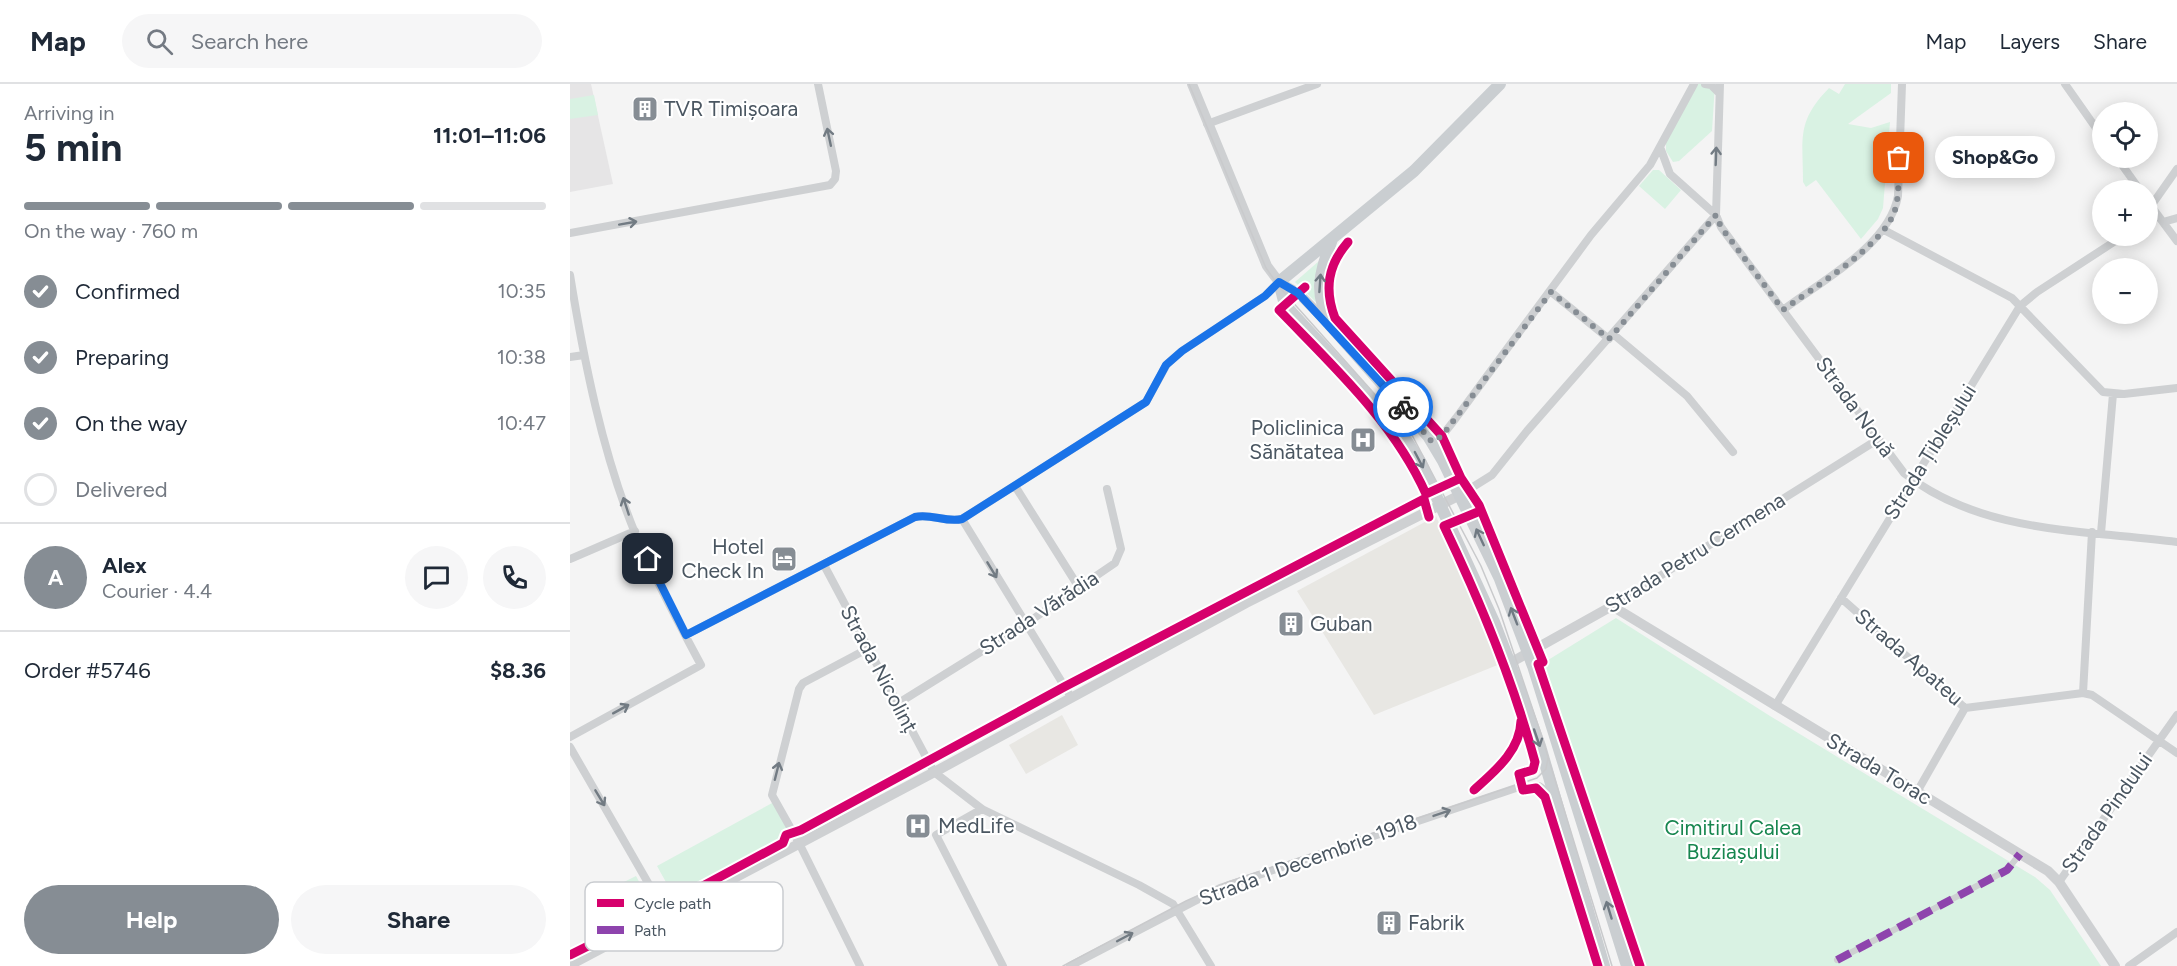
<!DOCTYPE html>
<meta charset="utf-8">
<style>
:root{--surface:#fff;--page:#f6f6f7;--text:#1f2937;--muted:#747a83;--line:#e0e1e3;--accent:#868d94}
body{margin:0;font-family:Figtree,sans-serif;background:var(--page);color:var(--text);height:100vh;display:flex;flex-direction:column;font-size:22px;white-space:nowrap}
*{box-sizing:border-box;margin:0}
p{font-size:20px;color:var(--muted)}
.icon{flex:none;width:33px;height:33px;fill:none;stroke:currentColor;stroke-width:2;stroke-linecap:round;stroke-linejoin:round}
.map{position:relative;flex:1;overflow:hidden}
.details{display:flex;flex-direction:column;background:var(--surface);width:570px}
.details>*{flex:none}
.buttons{position:absolute;left:1522px;top:18px;display:grid;gap:12px}
.buttons a{display:grid;place-items:center;width:66px;height:66px;border-radius:50%;background:var(--surface);box-shadow:0 3px 15px #0003;font-size:30px}
.pin{position:absolute;display:grid;place-items:center;width:51px;height:51px;color:#fff;margin:-26px;border-radius:12px;box-shadow:0 3px 9px #0006}
.courier{position:absolute;display:grid;place-items:center;width:60px;height:60px;margin:-30px;border:4px solid #1a73e8;border-radius:50%;background:#fff;color:#222;box-shadow:0 2px 8px #0007}
.bubble{position:absolute;height:42px;border-radius:21px;background:var(--surface);box-shadow:0 3px 15px #0003;font-size:20px;font-weight:700;line-height:42px;text-align:center}
.summary em{font-style:normal;font-weight:700}
.summary div{display:flex;flex-direction:column-reverse}
.summary{display:flex;align-items:center;justify-content:space-between;height:102px;padding:0 24px}
h1{font-size:39px;font-weight:700;line-height:45px}
.bar{display:grid;grid-template-columns:repeat(4,1fr);gap:9px 6px;align-content:center;height:72px;padding:0 24px}
.bar i{height:8px;border-radius:4px;background:var(--line)}
.bar .selected{background:var(--accent)}
.bar p{grid-column:span 4}
.line{display:flex;align-items:center;gap:15px;padding:0 24px;border-top:2px solid var(--line)}
.line div{flex:1}
.round{display:grid;place-items:center;flex:none;width:63px;height:63px;border-radius:32px;background:var(--page)}
ol{padding:0 24px;list-style:none}
li{display:flex;align-items:center;gap:18px;height:66px}
li p{margin-inline-start:auto}
li .icon{padding:6px;border-radius:50%;background:var(--accent);color:#fff;stroke-width:4}
li:last-child{color:var(--muted)}
li i{width:33px;height:33px;border:3px solid var(--line);border-radius:50%}
.action{display:flex;gap:12px;margin-top:auto;padding:12px 24px}
.action a{flex:1;height:69px;border-radius:36px;background:var(--accent);color:#fff;font-size:24px;font-weight:700;line-height:69px;text-align:center}
.action a+a{background:var(--page);color:var(--text)}
header{display:flex;align-items:center;gap:36px;box-sizing:border-box;height:84px;padding:0 30px;background:var(--surface);border-bottom:2px solid var(--line)}
header strong{font-size:28px}
nav{display:flex;gap:33px;margin-inline-start:auto;font-size:21px}
.search{width:420px;height:54px;background:var(--page);display:flex;align-items:center;gap:15px;box-sizing:border-box;padding:0 21px;border-radius:33px;color:var(--muted);font-size:22px}
main{display:flex;flex:1;min-height:0}
.map>svg:first-child{display:block}
.commercial{fill:#e8e7e3}
.education{fill:#e6e5e6}
.green{fill:#d9f2e3}
.lines{fill:none;stroke-linecap:round;stroke-linejoin:round}
.pedestrian{stroke:#ced0d2;stroke-width:6}
.minor{stroke:#ced0d2;stroke-width:8}
.tertiary{stroke:#ced0d2;stroke-width:10}
.primary{stroke:#caced1;stroke-width:12}
.tram{stroke:#c9cacc;stroke-width:1.5}
.quiet{stroke:#8e44ad;stroke-width:8;stroke-dasharray:15 8;stroke-linecap:butt}
.cycleway-casing{stroke:#fff;stroke-width:13}
.cycleway{stroke:#d6006c;stroke-width:9}
.oneway{stroke:#727b83}
.oneway2{stroke:#707a83}
.done{stroke:#868d94;stroke-width:6;stroke-dasharray:0 10.8}
.route{stroke:#1a73e8;stroke-width:8}
.labels{text-anchor:middle;stroke-width:4.5;stroke-linejoin:round;paint-order:stroke}
.poi-label{font-size:21px;fill:#4a5661;stroke:#fff;text-anchor:start}
.street-label{font-size:21px;fill:#4a5661;stroke:#fff}
.park-label{font-size:21px;fill:#17864f;stroke:#fff}
.key{fill:#fff;stroke:#c9ccd0;stroke-width:1.5}
.key-label{font-size:16px;fill:#4a5661}
</style>
<header>
<strong>Map</strong>
<div class="search"><svg class="icon" aria-label="search" viewBox="0 0 24 24"><circle cx="10" cy="10" r="6"/><path d="M15 15l6 6"/></svg>Search here</div>
<nav><a>Map</a><a>Layers</a><a>Share</a></nav>
</header>
<main>
<section class="details">
<div class="summary"><div><h1>5 min</h1><p>Arriving in</p></div><em>11:01–11:06</em></div>
<div class="bar"><i class="selected"></i><i class="selected"></i><i class="selected"></i><i></i><p>On the way · 760 m</p></div>
<ol>
<li><svg class="icon" aria-label="check" viewBox="0 0 24 24"><path d="M5 12l5 5 9-10"/></svg>Confirmed<p>10:35</p></li>
<li><svg class="icon" aria-label="check" viewBox="0 0 24 24"><path d="M5 12l5 5 9-10"/></svg>Preparing<p>10:38</p></li>
<li><svg class="icon" aria-label="check" viewBox="0 0 24 24"><path d="M5 12l5 5 9-10"/></svg>On the way<p>10:47</p></li>
<li><i></i>Delivered</li>
</ol>
<div class="line" style="height:108px"><b class="round" style="background:var(--accent);color:#fff">A</b><div><b>Alex</b><p>Courier · 4.4</p></div><a class="round"><svg class="icon" aria-label="chat" viewBox="0 0 24 24"><path d="M4 5h16v11H9l-5 4z"/></svg></a><a class="round"><svg class="icon" aria-label="phone" viewBox="0 0 24 24"><path d="M5 4h4l2 5-3 2q2 4 5 5l2-3 5 2v4C11 20 4 13 5 4z"/></svg></a></div>
<div class="line" style="height:78px"><div>Order #5746</div><b>$8.36</b></div>
<div class="action"><a>Help</a><a>Share</a></div>
</section>
<div class="map">
<svg width="1607" height="882" viewBox="0 0 1607 882">
<rect width="100%" height="100%" fill="#f4f4f4"/>
<path class="commercial" d="M 866,432 L 930,580 L 804,631 L 727,507 Z
M 492,631 L 508,661 L 456,690 L 439,661 Z"/>
<path class="education" d="M 0,0 L 21,0 L 43,100 L 0,108 Z"/>
<path class="green" d="M 1128,0 L 1145,0 L 1142,47 L 1109,77 L 1103,78 L 1096,67 L 1096,58 Z
M 1275,0 L 1321,0 L 1321,9 L 1278,40 L 1301,44 L 1320,38 L 1313,124 L 1308,135 L 1291,155 L 1246,96 L 1236,103 L 1233,98 C 1233,54 1226,38 1259,4 L 1269,10 Z
M 24,11 L 28,31 L 0,35 L 0,15 Z
M 1083,86 L 1089,86 L 1111,106 L 1095,125 L 1069,102 Z
M 749,177 L 746,218 L 725,198 Z
M 1046,534 L 1200,632 L 1465,793 L 1480,806 L 1531,882 L 1073,882 L 970,581 Z
M 204,718 L 220,751 L 217,758 L 107,818 L 87,782 Z
M 66,792 L 82,822 L 80,829 C 60,840 35,857 20,830 L 50,813 L 44,803 Z"/>
<g class="lines">
<path class="pedestrian" d="M 1267,876 L 1437,786 L 1450,770"/>
<path class="minor" d="M 1135,0 L 1141,1 L 1149,9
M 1150,0 L 1146,131 L 1151,143 L 1334,389 C 1411,450 1514,446 1607,458
M 1495,0 L 1533,54
M 637,40 L 747,0
M 1090,63 L 1100,90 L 1146,131
M 1547,74 L 1570,106
M 1578,118 L 1607,157
M 1581,122 L 1607,85
M 1578,135 L 1587,130
M 1593,138 L 1607,134
M 1314,146 L 1442,214 L 1533,308 L 1554,310 L 1607,304
M 0,149 L 260,101 L 265,95 L 266,87 L 248,0
M 0,191 C 14,277 32,368 65,449 C 84,494 108,538 131,581 L 0,653
M 981,208 L 1039,255
M 1213,226 C 1251,197 1319,162 1328,112 L 1332,0
M 1043,250 L 1117,312 L 1163,368
M 0,273 L 14,271
M 862,358 L 872,352 L 886,334 L 1021,151 L 1080,81 L 1124,0
M 445,402 L 508,502
M 890,411 L 922,391 L 957,347 L 1146,131
M 392,435 L 501,613
M 1531,449 L 1543,310
M 0,475 L 65,447
M 254,481 L 364,688 L 412,725 L 569,801 L 603,820 L 641,882
M 1271,514 L 1395,624 L 1513,609 L 1522,611 L 1607,669
M 1042,522 L 1307,356
M 116,551 L 345,433 C 361,429 376,439 392,435 L 576,318 L 597,280 L 612,267 L 695,212 L 709,198
M 1513,609 L 1522,448
M 327,620 L 454,541 L 545,479 L 551,465 L 537,405
M 1205,622 L 1450,222 L 1467,208 L 1553,152
M 0,663 L 96,830
M 1347,708 L 1395,624
M 412,725 L 366,751 L 433,882
M 1489,798 L 1607,631
M 290,882 L 229,759 L 202,711 L 229,605 L 233,599 L 299,564
M 500,882 L 650,804 L 946,704 L 969,702 L 983,712
M 1559,882 L 1607,848"/>
<path class="tertiary" d="M 622,0 L 697,182 L 709,198 L 728,209 L 759,240
M 940,579 L 1042,522 L 1478,787 L 1489,798 L 1545,882
M 0,881 L 372,684 L 676,519 L 890,411"/>
<path class="primary" d="M 930,0 L 844,87 L 709,198 L 715,221 L 829,345 L 851,379 L 924,538 L 944,590 L 970,662 L 1034,882
M 762,155 C 750,191 743,206 761,242 L 858,352 L 873,377 L 930,495 L 963,582 L 1057,882"/>
<path class="tram" d="M 619,0 L 696,184 L 711,205 L 843,353 L 911,482 L 929,525 L 971,650 L 1042,882
M 493,882 L 616,817 L 658,798 L 967,694 L 976,685 L 978,674"/>
<path class="quiet" d="M 1267,876 L 1437,786 L 1450,770"/>
<g class="cycleway-casing">
<path id="cycleway" d="M 778,158 C 758,181 754,205 765,234 L 872,352 L 891,394 L 909,421 L 973,578
M 735,203 L 709,226 C 763,282 824,338 856,410 L 891,394
M 910,427 L 874,442 C 911,519 943,596 965,678 L 963,686 L 949,690 L 953,706 L 966,704 L 975,713 L 1028,882
M 968,580 L 1070,882
M 904,706 C 925,687 950,667 951,637
M 0,871 L 82,830 C 93,815 89,820 105,817 L 213,759 L 216,751 L 231,746 L 494,603 L 854,415 L 859,433"/>
</g>
<use href="#cycleway" class="cycleway"/>
</g>
<defs><path id="oneway-shaft" d="M-6 0H5M1.5-3L5.5 0L1.5 3" fill="none" stroke-width="1.6" stroke-linecap="round" stroke-linejoin="round" transform="scale(1.5)"/></defs>
<g class="oneway">
<use href="#oneway-shaft" transform="translate(259 53) rotate(-102)"/>
<use href="#oneway-shaft" transform="translate(1146 72) rotate(-88)"/>
<use href="#oneway-shaft" transform="translate(58 139) rotate(-10)"/>
<use href="#oneway-shaft" transform="translate(56 422) rotate(-108)"/>
<use href="#oneway-shaft" transform="translate(422 486) rotate(59)"/>
<use href="#oneway-shaft" transform="translate(51 625) rotate(-29)"/>
<use href="#oneway-shaft" transform="translate(207 687) rotate(-76)"/>
<use href="#oneway-shaft" transform="translate(30 714) rotate(59)"/>
<use href="#oneway-shaft" transform="translate(872 729) rotate(-19)"/>
<use href="#oneway-shaft" transform="translate(555 853) rotate(-28)"/>
</g>
<g class="oneway2">
<use href="#oneway-shaft" transform="translate(750 199) rotate(-86)"/>
<use href="#oneway-shaft" transform="translate(849 376) rotate(62)"/>
<use href="#oneway-shaft" transform="translate(910 453) rotate(-115)"/>
<use href="#oneway-shaft" transform="translate(944 532) rotate(-111)"/>
<use href="#oneway-shaft" transform="translate(967 654) rotate(71)"/>
<use href="#oneway-shaft" transform="translate(1039 826) rotate(-107)"/>
</g>
<g class="lines">
<path class="done" d="M 833,323 L 862,358 L 872,352 L 981,208 L 1039,255 L 1146,131 L 1151,143 L 1213,226 C 1243,204 1311,163 1324,129 C 1330,112 1328,91 1329,74"/>
<path class="route" d="M 78,475 L 116,551 L 345,433 C 361,429 376,439 392,435 L 576,318 L 596,281 L 612,267 L 695,212 L 709,198 L 728,209 L 833,323"/>
</g>
<defs>
<g id="building-square" transform="scale(1.35)"><rect x="-9" y="-9" width="18" height="18" rx="4" fill="#868d94" stroke="#fff"/><path d="M-4-6H4V6H1V3H-1V6H-4ZM-2.5-4.3h1.7v1.8h-1.7ZM.8-4.3h1.7v1.8H.8ZM-2.5-1h1.7V.8h-1.7ZM.8-1h1.7V.8H.8Z" fill="#fff"/></g>
<g id="hospital-square" transform="scale(1.35)"><rect x="-9" y="-9" width="18" height="18" rx="4" fill="#868d94" stroke="#fff"/><path d="M-5-5h3v3.5h4V-5h3V5h-3V1.5h-4V5h-3Z" fill="#fff"/></g>
<g id="hotel-square" transform="scale(1.35)"><rect x="-9" y="-9" width="18" height="18" rx="4" fill="#868d94" stroke="#fff"/><path d="M-6-4.5h1.5V1H6V5H4.5V3h-9V5H-6ZM-4 0a1.8 1.8 0 1 1 3.6 0ZM.5 0V-2.5h3Q6-2.5 6 0Z" fill="#fff"/></g>
</defs>
<g fill-rule="evenodd">
<use href="#building-square" x="75" y="25"/>
<use href="#hospital-square" x="793" y="356"/>
<use href="#hotel-square" x="214" y="475"/>
<use href="#building-square" x="721" y="540"/>
<use href="#hospital-square" x="348" y="742"/>
<use href="#building-square" x="819" y="839"/>
</g>
<g class="labels">
<g class="poi-label">
<text x="94" y="32">TVR Timișoara</text>
<text x="774" y="351" text-anchor="end">Policlinica<tspan x="774" dy="24">Sănătatea</tspan></text>
<text x="194" y="470" text-anchor="end">Hotel<tspan x="194" dy="24">Check In</tspan></text>
<text x="740" y="547">Guban</text>
<text x="368" y="749">MedLife</text>
<text x="838" y="846">Fabrik</text>
</g>
<g class="street-label">
<text transform="translate(1285 323) rotate(54)" y="7">Strada Nouă</text>
<text transform="translate(1360 368) rotate(-58)" y="7">Strada Țibleșului</text>
<text transform="translate(1125 469) rotate(-32)" y="7">Strada Petru Cermena</text>
<text transform="translate(469 529) rotate(-33)" y="7">Strada Vărădia</text>
<text transform="translate(1339 573) rotate(41)" y="7">Strada Apateu</text>
<text transform="translate(309 585) rotate(62)" y="7">Strada Nicolinț</text>
<text transform="translate(1309 685) rotate(31)" y="7">Strada Torac</text>
<text transform="translate(1537 729) rotate(-55)" y="7">Strada Pindului</text>
<text transform="translate(738 776) rotate(-20)" y="7">Strada 1 Decembrie 1918</text>
</g>
<g class="park-label">
<text x="1163" y="751">Cimitirul Calea<tspan x="1163" dy="24">Buziașului</tspan></text>
</g>
</g>
<rect x="15" y="798" width="198" height="69" rx="9" class="key"/>
<rect x="27" y="815" width="27" height="8" fill="#d6006c"/>
<rect x="27" y="842" width="27" height="8" fill="#8e44ad"/>
<g class="key-label">
<text x="64" y="825">Cycle path</text>
<text x="64" y="852">Path</text>
</g>
</svg>
<div class="buttons">
<a><svg class="icon" aria-label="locate" viewBox="0 0 24 24"><circle cx="12" cy="12" r="6"/><path d="M12 2v4M12 18v4M2 12h4M18 12h4"/></svg></a>
<a>+</a>
<a>−</a>
</div>
<div class="pin" style="left:1329px;top:74px;background:#ea580c"><svg class="icon" aria-label="bag" viewBox="0 0 24 24"><path d="M5 8h14l-1 12H6zM9 8a3 3 0 0 1 6 0"/></svg></div>
<div class="pin" style="left:78px;top:475px;background:#1f2937"><svg class="icon" aria-label="home" viewBox="0 0 24 24"><path d="M3 11l9-7 9 7M6 9v11h12V9"/></svg></div>
<div class="courier" style="left:833px;top:323px"><svg class="icon" aria-label="bike" viewBox="0 0 24 24"><circle cx="6" cy="16" r="4"/><circle cx="18" cy="16" r="4"/><path d="M6 16l4-8h5l3 8M10 8l3 8H6M13 5h3"/></svg></div>
<div class="bubble" style="left:1365px;top:52px;width:120px">Shop&amp;Go</div>
</div>
</main>
